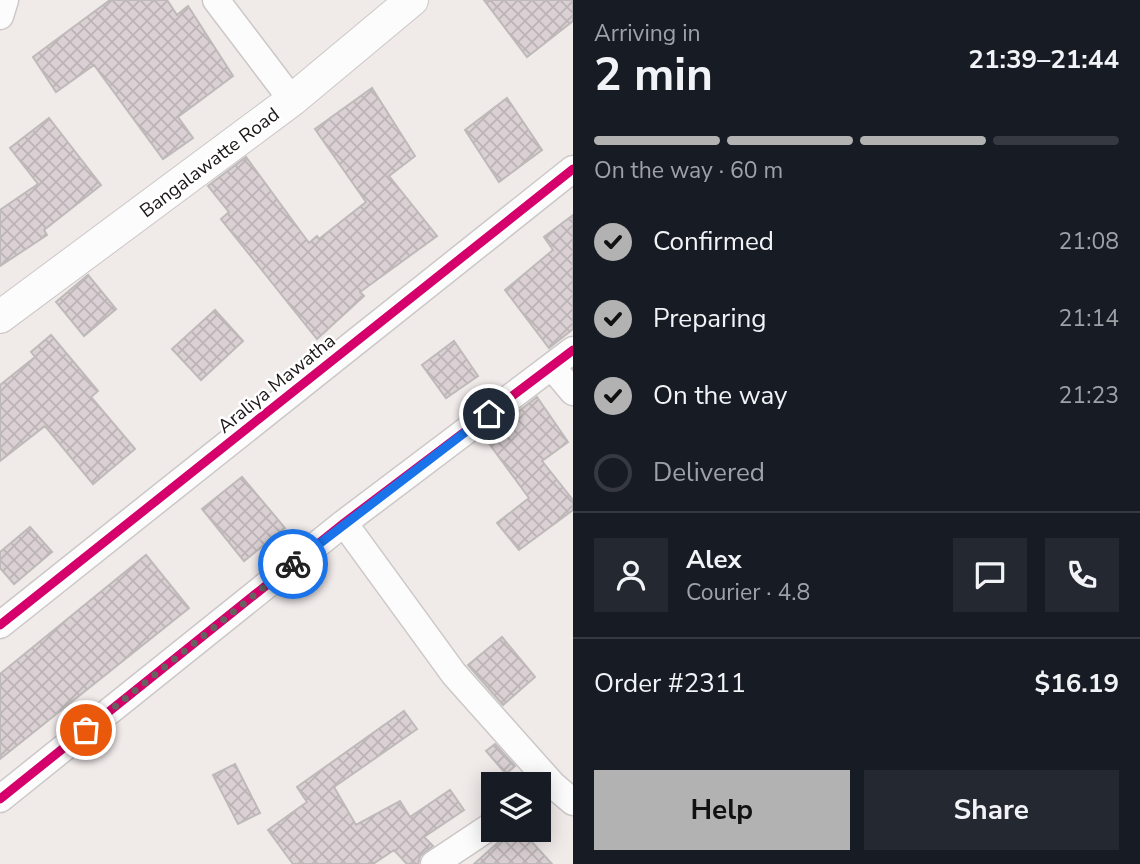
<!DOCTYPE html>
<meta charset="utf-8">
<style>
:root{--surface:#171b24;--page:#242831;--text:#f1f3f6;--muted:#9ea1a6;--line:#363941;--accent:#b2b2b2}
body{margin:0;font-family:"Nunito Sans",sans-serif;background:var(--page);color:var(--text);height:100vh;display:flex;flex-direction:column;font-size:26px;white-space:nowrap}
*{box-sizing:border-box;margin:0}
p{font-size:23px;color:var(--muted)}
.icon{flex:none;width:38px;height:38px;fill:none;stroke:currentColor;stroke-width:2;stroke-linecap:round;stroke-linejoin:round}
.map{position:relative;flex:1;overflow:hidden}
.side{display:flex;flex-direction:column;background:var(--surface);width:567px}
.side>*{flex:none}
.controls{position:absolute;left:481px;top:772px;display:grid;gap:14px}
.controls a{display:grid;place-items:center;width:70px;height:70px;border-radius:0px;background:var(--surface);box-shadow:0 4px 18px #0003;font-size:35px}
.pin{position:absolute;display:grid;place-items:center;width:60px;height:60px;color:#fff;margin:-30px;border:4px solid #fff;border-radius:50%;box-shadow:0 2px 7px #0007}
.courier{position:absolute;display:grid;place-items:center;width:70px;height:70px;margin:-35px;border:5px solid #1a73e8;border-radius:50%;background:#fff;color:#222;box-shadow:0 2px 9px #0007}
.overview em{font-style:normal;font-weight:700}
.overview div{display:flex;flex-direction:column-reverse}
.overview{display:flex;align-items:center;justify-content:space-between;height:119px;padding:0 21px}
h1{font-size:46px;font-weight:700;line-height:52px}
.bar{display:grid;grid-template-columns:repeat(4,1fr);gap:10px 7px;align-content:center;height:84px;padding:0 21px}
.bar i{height:9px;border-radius:5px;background:var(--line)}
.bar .active{background:var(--accent)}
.bar p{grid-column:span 4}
.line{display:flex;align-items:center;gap:18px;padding:0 21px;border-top:2px solid var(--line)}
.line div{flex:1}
.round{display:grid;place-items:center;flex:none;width:74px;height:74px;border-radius:0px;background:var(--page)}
ol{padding:0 21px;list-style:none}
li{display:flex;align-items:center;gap:21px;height:77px}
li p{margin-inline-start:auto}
li .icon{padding:7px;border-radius:50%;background:var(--accent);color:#111;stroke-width:4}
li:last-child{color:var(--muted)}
li i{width:38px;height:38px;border:4px solid var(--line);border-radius:50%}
.button{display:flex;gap:14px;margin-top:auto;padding:14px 21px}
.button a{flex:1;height:80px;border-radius:0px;background:var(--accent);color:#111;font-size:28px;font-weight:700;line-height:80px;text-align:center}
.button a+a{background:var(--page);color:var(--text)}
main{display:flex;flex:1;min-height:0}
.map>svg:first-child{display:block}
.building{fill:url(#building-cross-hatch);stroke:#bebaba;stroke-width:2}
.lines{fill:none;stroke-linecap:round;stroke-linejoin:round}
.minor-casing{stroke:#ccc8c7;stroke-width:29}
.tertiary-casing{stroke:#ccc8c7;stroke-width:34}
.minor{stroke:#fdfcfc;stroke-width:26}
.tertiary{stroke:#fdfcfc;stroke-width:32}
.cycleway-casing{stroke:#fff;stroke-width:13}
.cycleway{stroke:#d6006c;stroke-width:9}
.done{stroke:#666260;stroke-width:7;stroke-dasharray:0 12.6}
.route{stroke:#1a73e8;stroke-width:9}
.labels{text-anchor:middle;stroke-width:5;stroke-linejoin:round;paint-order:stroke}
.street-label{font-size:19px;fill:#1b1817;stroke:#fff}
</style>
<main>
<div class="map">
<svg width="573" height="864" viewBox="0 0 573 864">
<defs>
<pattern id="building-cross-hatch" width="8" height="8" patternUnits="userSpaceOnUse" patternTransform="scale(1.75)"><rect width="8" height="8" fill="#dbd1d4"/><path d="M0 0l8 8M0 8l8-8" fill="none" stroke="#bbb3b5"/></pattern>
</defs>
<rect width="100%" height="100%" fill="#f0eae9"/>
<path class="building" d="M 110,0 L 167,0 L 177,15 L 188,6 L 233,76 L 178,117 L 193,138 L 163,159 L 94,65 L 56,92 L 33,57 Z
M 484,0 L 573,0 L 573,21 L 527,57 Z
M 372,88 L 415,156 L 389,176 L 437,236 L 360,292 L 364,296 L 317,339 L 221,219 L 229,212 L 208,186 L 246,157 L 309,243 L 317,236 L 319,239 L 366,202 L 315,129 Z
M 507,98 L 542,150 L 499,182 L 465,130 Z
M 49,118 L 101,185 L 44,230 L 47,235 L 0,266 L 0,210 L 38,184 L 10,148 Z
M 573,215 L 573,329 L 549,348 L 505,290 L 553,250 L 544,237 Z
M 88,275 L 116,309 L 84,336 L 56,302 Z
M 215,310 L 243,341 L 201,380 L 172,349 Z
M 51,335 L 98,391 L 91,397 L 135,449 L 93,484 L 45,426 L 0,461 L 0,385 L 35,357 L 31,352 Z
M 454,341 L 478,376 L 446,398 L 422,365 Z
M 537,397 L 568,442 L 542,461 L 573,500 L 573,510 L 519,550 L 497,523 L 529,498 L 485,438 Z
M 242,477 L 285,528 L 244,561 L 202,509 Z
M 30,527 L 52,552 L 14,584 L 0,568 L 0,552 Z
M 146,555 L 189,608 L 0,759 L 0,674 Z
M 502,637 L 535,677 L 503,705 L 468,665 Z
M 404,711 L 417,729 L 334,787 L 356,825 L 400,801 L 410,817 L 450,790 L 464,810 L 424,837 L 433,846 L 420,856 L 418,864 L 407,864 L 394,850 L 373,864 L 293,864 L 268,830 L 307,802 L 297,787 Z
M 495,744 L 515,766 L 506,774 L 486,751 Z
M 235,764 L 260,813 L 238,824 L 213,775 Z
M 512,830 L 521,830 L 552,864 L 474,864 Z"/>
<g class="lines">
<g class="minor-casing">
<path id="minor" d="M 216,0 L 292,100
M 0,16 L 5,0
M 552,367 L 573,392
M 344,523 L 454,674 L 552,784 L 573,802
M 0,625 L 573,169
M 0,799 L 344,523 L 573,350
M 434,864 L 494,824"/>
</g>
<g class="tertiary-casing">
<path id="tertiary" d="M 0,317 L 292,100 L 412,0"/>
</g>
<use href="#minor" class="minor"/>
<use href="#tertiary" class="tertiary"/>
<g class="cycleway-casing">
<path id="cycleway" d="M 0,625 L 573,169
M 0,799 L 344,523 L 573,350"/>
</g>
<use href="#cycleway" class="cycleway"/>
</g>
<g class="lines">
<path class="done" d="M 86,730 L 293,564"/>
<path class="route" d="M 293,564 L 489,414"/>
</g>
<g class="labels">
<g class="street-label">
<text transform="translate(209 162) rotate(-37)" y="7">Bangalawatte Road</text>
<text transform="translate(276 383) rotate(-39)" y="7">Araliya Mawatha</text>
</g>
</g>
</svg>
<div class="controls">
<a><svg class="icon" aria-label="layers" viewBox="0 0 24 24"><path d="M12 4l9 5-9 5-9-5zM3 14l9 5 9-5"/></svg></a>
</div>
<div class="pin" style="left:86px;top:730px;background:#ea580c"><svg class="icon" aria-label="bag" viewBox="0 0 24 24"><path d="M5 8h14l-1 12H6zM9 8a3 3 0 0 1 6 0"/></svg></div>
<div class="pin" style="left:489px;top:414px;background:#1f2937"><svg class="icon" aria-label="home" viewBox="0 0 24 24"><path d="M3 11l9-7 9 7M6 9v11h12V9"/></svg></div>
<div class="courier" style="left:293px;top:564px"><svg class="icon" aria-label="bike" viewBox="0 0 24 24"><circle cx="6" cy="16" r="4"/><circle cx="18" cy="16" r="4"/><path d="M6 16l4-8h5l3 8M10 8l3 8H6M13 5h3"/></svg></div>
</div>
<section class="side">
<div class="overview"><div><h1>2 min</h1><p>Arriving in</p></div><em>21:39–21:44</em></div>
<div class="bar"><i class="active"></i><i class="active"></i><i class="active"></i><i></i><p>On the way · 60 m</p></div>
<ol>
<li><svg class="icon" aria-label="check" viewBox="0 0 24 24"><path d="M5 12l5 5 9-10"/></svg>Confirmed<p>21:08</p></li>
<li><svg class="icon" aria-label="check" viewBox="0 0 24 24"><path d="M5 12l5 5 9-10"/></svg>Preparing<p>21:14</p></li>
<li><svg class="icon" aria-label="check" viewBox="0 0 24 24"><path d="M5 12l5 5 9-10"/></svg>On the way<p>21:23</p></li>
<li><i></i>Delivered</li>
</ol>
<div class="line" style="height:126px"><a class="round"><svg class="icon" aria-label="person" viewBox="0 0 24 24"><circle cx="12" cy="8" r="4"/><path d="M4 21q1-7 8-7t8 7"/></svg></a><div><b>Alex</b><p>Courier · 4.8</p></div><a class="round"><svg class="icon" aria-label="chat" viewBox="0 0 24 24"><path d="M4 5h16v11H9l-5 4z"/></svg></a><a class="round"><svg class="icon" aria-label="phone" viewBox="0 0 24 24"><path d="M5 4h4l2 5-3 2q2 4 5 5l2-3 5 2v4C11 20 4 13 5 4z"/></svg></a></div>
<div class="line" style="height:91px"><div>Order #2311</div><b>$16.19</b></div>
<div class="button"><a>Help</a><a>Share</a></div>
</section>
</main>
